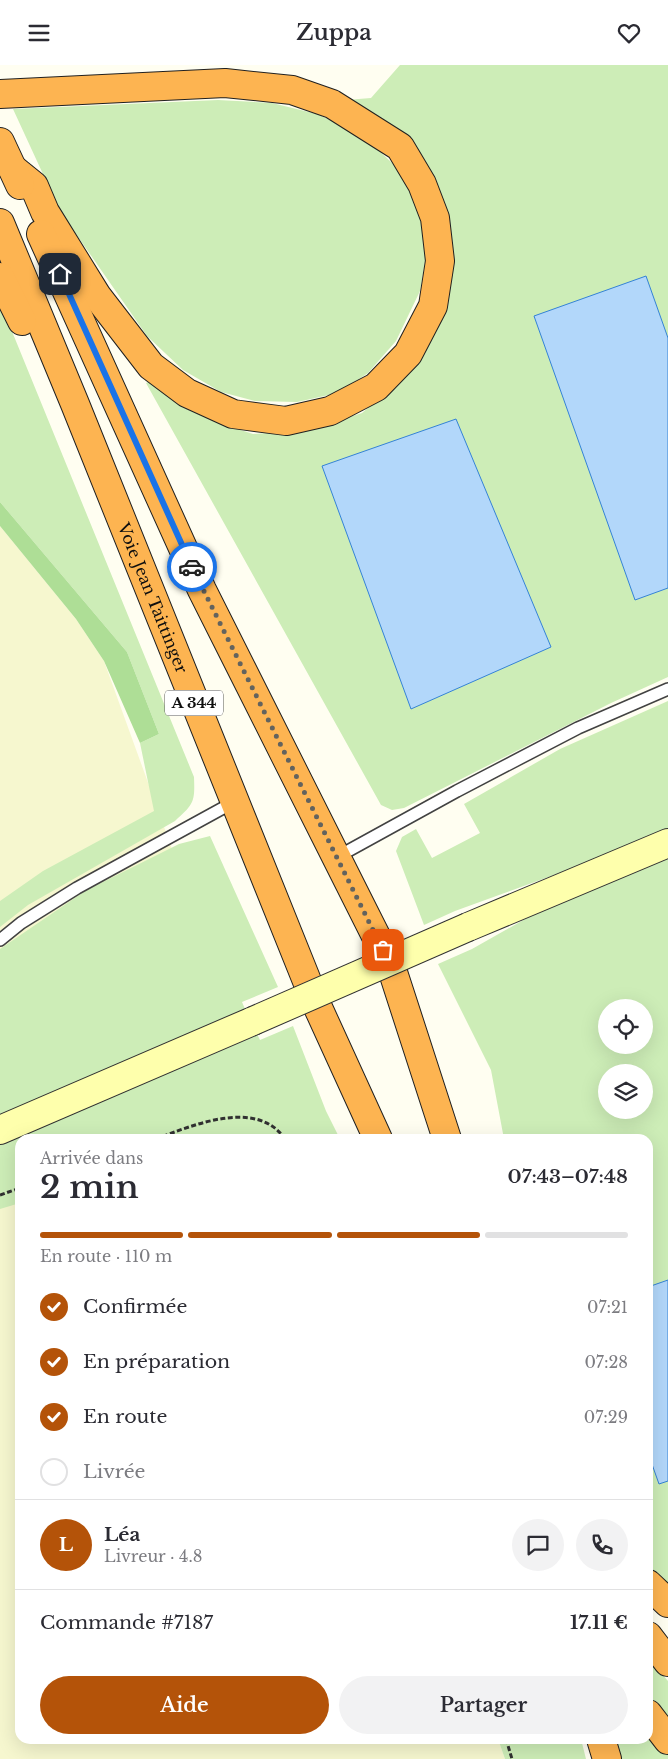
<!DOCTYPE html>
<html lang="fr">
<meta charset="utf-8">
<style>
:root{--surface:#fff;--page:#f2f2f3;--text:#2b2b33;--muted:#7c7c81;--line:#e1e1e2;--accent:#b45309}
body{margin:0;font-family:"Libre Baskerville",serif;background:var(--page);color:var(--text);height:100vh;display:flex;flex-direction:column;font-size:19px;white-space:nowrap}
*{box-sizing:border-box;margin:0}
p{font-size:16px;color:var(--muted)}
.icon{flex:none;width:28px;height:28px;fill:none;stroke:currentColor;stroke-width:2;stroke-linecap:round;stroke-linejoin:round}
.map{position:relative;flex:1;overflow:hidden}
.drawer{position:absolute;left:15px;top:1069px;width:638px;height:610px;display:flex;flex-direction:column;background:var(--surface);border-radius:15px;box-shadow:0 5px 20px #0002}
.drawer>*{flex:none}
.fabs{position:absolute;left:598px;top:934px;display:grid;gap:10px}
.fabs a{display:grid;place-items:center;width:55px;height:55px;border-radius:50%;background:var(--surface);box-shadow:0 5px 20px #0002;font-size:25px}
.pin{position:absolute;display:grid;place-items:center;width:42px;height:42px;color:#fff;margin:-21px;border-radius:10px;box-shadow:0 2px 8px #0006}
.courier{position:absolute;display:grid;place-items:center;width:50px;height:50px;margin:-25px;border:4px solid #1a73e8;border-radius:50%;background:#fff;color:#222;box-shadow:0 1px 6px #0007}
.headline em{font-style:normal;font-weight:600}
.headline div{display:flex;flex-direction:column-reverse}
.headline{display:flex;align-items:center;justify-content:space-between;height:85px;padding:0 25px}
h1{font-size:32px;font-weight:600;line-height:38px}
.bar{display:grid;grid-template-columns:repeat(4,1fr);gap:8px 5px;align-content:center;height:60px;padding:0 25px}
.bar i{height:6px;border-radius:4px;background:var(--line)}
.bar .on{background:var(--accent)}
.bar p{grid-column:span 4}
.line{display:flex;align-items:center;gap:12px;padding:0 25px;border-top:1px solid var(--line)}
.line div{flex:1}
.round{display:grid;place-items:center;flex:none;width:52px;height:52px;border-radius:26px;background:var(--page)}
ol{padding:0 25px;list-style:none}
li{display:flex;align-items:center;gap:15px;height:55px}
li p{margin-inline-start:auto}
li .icon{padding:5px;border-radius:50%;background:var(--accent);color:#fff;stroke-width:4}
li:last-child{color:var(--muted)}
li i{width:28px;height:28px;border:2px solid var(--line);border-radius:50%}
.primary-button{display:flex;gap:10px;margin-top:auto;padding:10px 25px}
.primary-button a{flex:1;height:58px;border-radius:30px;background:var(--accent);color:#fff;font-size:20px;font-weight:600;line-height:58px;text-align:center}
.primary-button a+a{background:var(--page);color:var(--text)}
header{display:flex;justify-content:space-between;align-items:center;height:65px;padding:0 25px;background:var(--surface);font-size:22px;font-weight:600}
.map>svg:first-child{display:block}
.farmland{fill:#f6f7cf}
.green{fill:#cdedb7;fill-rule:evenodd}
.forest{fill:#aede96}
.water{fill:#b2d7fa;stroke:#3482d6}
.lines{fill:none;stroke-linecap:round;stroke-linejoin:round}
.lane-casing{stroke:#424242;stroke-width:14}
.secondary-casing{stroke:#313131;stroke-width:30}
.highway-casing{stroke:#202020;stroke-width:30}
.path{stroke:#313131;stroke-width:3;stroke-dasharray:5 2.5;stroke-linecap:butt}
.lane{stroke:#fff;stroke-width:11}
.secondary{stroke:#feffac;stroke-width:28}
.highway{stroke:#fdb451;stroke-width:28}
.secondary-bridge-casing{stroke:#313131;stroke-width:30;stroke-linecap:butt}
.secondary-bridge{stroke:#feffac;stroke-width:28}
.done{stroke:#63635e;stroke-width:5;stroke-dasharray:0 9}
.route{stroke:#1a73e8;stroke-width:6}
.labels{text-anchor:middle;stroke-width:5;stroke-linejoin:round;paint-order:stroke}
.shield{fill:#fff;stroke:#575757;stroke-width:1}
.shield-label{font-size:15px;font-weight:bold;fill:#0f0f0f}
.street-label{font-size:16px;fill:#0f0f0f;stroke:#fff}
</style>
<header><svg class="icon" aria-label="menu" viewBox="0 0 24 24"><path d="M4 6h16M4 12h16M4 18h16"/></svg>Zuppa<svg class="icon" aria-label="heart" viewBox="0 0 24 24"><path d="M12 20l-8-8c-3-5 5-10 8-4 3-6 11-1 8 4z"/></svg></header>
<div class="map">
<svg width="668" height="1694" viewBox="0 0 668 1694">
<rect width="100%" height="100%" fill="#fffef1"/>
<path class="farmland" d="M 0,461 L 76,554 L 104,596 L 277,1074 L 20,1074 L 20,1674 L 498,1674 L 505,1694 L 0,1694 Z"/>
<path class="green" d="M 400,0 L 668,0 L 668,612 L 611,638 L 404,743 L 392,745 L 381,740 L 146,318 L 153,315 L 182,342 L 216,357 L 253,369 L 309,365 L 362,348 L 403,313 L 448,153 L 440,127 L 414,91 L 346,35 L 371,33 Z
M 218,35 L 272,38 L 317,49 L 362,70 L 405,110 L 425,160 L 427,185 L 420,226 L 396,276 L 368,308 L 338,328 L 297,337 L 255,336 L 221,327 L 183,305 L 147,271 L 60,146 L 13,44 Z
M 0,237 L 194,712 C 195,737 194,739 175,756 L 28,840 L 0,862 L 0,836 L 43,806 L 154,746 L 140,678 L 159,669 L 127,587 L 0,437 Z
M 668,636 L 668,764 L 617,787 L 455,846 L 424,860 L 396,786 L 402,772 L 416,764 L 432,793 L 480,768 L 464,739 L 560,684 Z
M 210,771 L 278,922 L 242,937 L 245,944 L 0,1052 L 0,884 L 85,826 L 179,779 Z
M 668,786 L 668,1524 L 661,1518 L 648,1501 L 648,1074 L 504,1074 L 491,1005 L 438,899 L 472,884 L 541,845 ZM 606,942 L 644,942 L 644,980 L 606,980 ZM 606,1008 L 644,1008 L 644,1045 L 606,1045 Z
M 293,961 L 326,1046 L 340,1074 L 265,1074 L 261,1070 L 213,1074 L 20,1074 L 20,1138 L 0,1144 L 0,1078 L 256,967 L 260,975 Z
M 648,1593 L 668,1616 L 668,1656 L 648,1635 Z
M 648,1663 L 668,1689 L 668,1694 L 619,1694 L 614,1674 L 648,1674 Z
M 498,1674 L 581,1674 L 586,1694 L 505,1694 Z"/>
<path class="forest" d="M 0,437 L 127,587 L 159,669 L 140,678 L 104,596 L 76,554 L 0,461 Z"/>
<path class="water" d="M 646,211 L 668,273 L 668,523 L 635,535 L 534,251 Z
M 456,354 L 551,582 L 411,644 L 322,401 Z
M 668,1215 L 668,1416 L 659,1419 L 648,1388 L 648,1222 Z"/>
<g class="lines">
<g class="lane-casing">
<path id="lane" d="M 337,792 L 457,726 L 578,663 L 668,624
M 0,875 L 21,858 L 77,823 L 234,737"/>
</g>
<g class="secondary-casing">
<path id="secondary" d="M 468,862 L 668,778
M 0,1065 L 253,956"/>
</g>
<g class="highway-casing">
<g id="highway">
<path d="M 0,29 L 225,18 L 292,25 L 332,39 L 400,82 L 422,119 L 435,153 L 440,196 L 433,241 L 408,289 L 376,322 L 330,346 L 286,356 L 233,349 L 187,328 L 151,301 L 97,231 L 45,147 L 34,121 L 13,104"/>
<path d="M 0,77 L 20,120"/>
<path id="s1" d="M 0,158 L 75,339 L 315,936 L 378,1074"/>
<path d="M 41,169 L 202,525 L 391,901 L 447,1074"/>
<path d="M 0,212 L 22,256"/>
<path d="M 648,1519 L 668,1538"/>
<path d="M 648,1571 L 668,1597"/>
<path d="M 648,1649 L 668,1675"/>
<path d="M 601,1674 L 607,1694"/>
</g>
</g>
<path class="path" d="M 156,1074 C 193,1060 257,1033 285,1074
M 0,1130 L 20,1123
M 506,1674 L 512,1694"/>
<use href="#lane" class="lane"/>
<use href="#secondary" class="secondary"/>
<use href="#highway" class="highway"/>
<g class="secondary-bridge-casing">
<path id="secondary-bridge" d="M 253,956 L 468,862"/>
</g>
<use href="#secondary-bridge" class="secondary-bridge"/>
</g>
<g class="lines">
<path class="done" d="M 192,502 L 383,885"/>
<path class="route" d="M 60,209 L 192,502"/>
</g>
<g class="labels">
<rect class="shield" x="165" y="625.5" width="58" height="25" rx="4"/>
<g class="shield-label">
<text x="194" y="643">A 344</text>
</g>
<g class="street-label">
<text dy="6" stroke="none"><textPath href="#s1" startOffset="405">Voie Jean Taittinger</textPath></text>
</g>
</g>
</svg>
<div class="fabs">
<a><svg class="icon" aria-label="locate" viewBox="0 0 24 24"><circle cx="12" cy="12" r="6"/><path d="M12 2v4M12 18v4M2 12h4M18 12h4"/></svg></a>
<a><svg class="icon" aria-label="layers" viewBox="0 0 24 24"><path d="M12 4l9 5-9 5-9-5zM3 14l9 5 9-5"/></svg></a>
</div>
<div class="pin" style="left:383px;top:885px;background:#ea580c"><svg class="icon" aria-label="bag" viewBox="0 0 24 24"><path d="M5 8h14l-1 12H6zM9 8a3 3 0 0 1 6 0"/></svg></div>
<div class="pin" style="left:60px;top:209px;background:#1f2937"><svg class="icon" aria-label="home" viewBox="0 0 24 24"><path d="M3 11l9-7 9 7M6 9v11h12V9"/></svg></div>
<div class="courier" style="left:192px;top:502px"><svg class="icon" aria-label="car" viewBox="0 0 24 24"><path d="M5 17H2v-5l4-1 3-4h7l3 4 3 1v5h-3M9 17h6M6 11h13"/><circle cx="7" cy="17" r="2"/><circle cx="17" cy="17" r="2"/></svg></div>
<section class="drawer">
<div class="headline"><div><h1>2 min</h1><p>Arrivée dans</p></div><em>07:43–07:48</em></div>
<div class="bar"><i class="on"></i><i class="on"></i><i class="on"></i><i></i><p>En route · 110 m</p></div>
<ol>
<li><svg class="icon" aria-label="check" viewBox="0 0 24 24"><path d="M5 12l5 5 9-10"/></svg>Confirmée<p>07:21</p></li>
<li><svg class="icon" aria-label="check" viewBox="0 0 24 24"><path d="M5 12l5 5 9-10"/></svg>En préparation<p>07:28</p></li>
<li><svg class="icon" aria-label="check" viewBox="0 0 24 24"><path d="M5 12l5 5 9-10"/></svg>En route<p>07:29</p></li>
<li><i></i>Livrée</li>
</ol>
<div class="line" style="height:90px"><b class="round" style="background:var(--accent);color:#fff">L</b><div><b>Léa</b><p>Livreur · 4.8</p></div><a class="round"><svg class="icon" aria-label="chat" viewBox="0 0 24 24"><path d="M4 5h16v11H9l-5 4z"/></svg></a><a class="round"><svg class="icon" aria-label="phone" viewBox="0 0 24 24"><path d="M5 4h4l2 5-3 2q2 4 5 5l2-3 5 2v4C11 20 4 13 5 4z"/></svg></a></div>
<div class="line" style="height:65px"><div>Commande #7187</div><b>17.11 €</b></div>
<div class="primary-button"><a>Aide</a><a>Partager</a></div>
</section>
</div>
